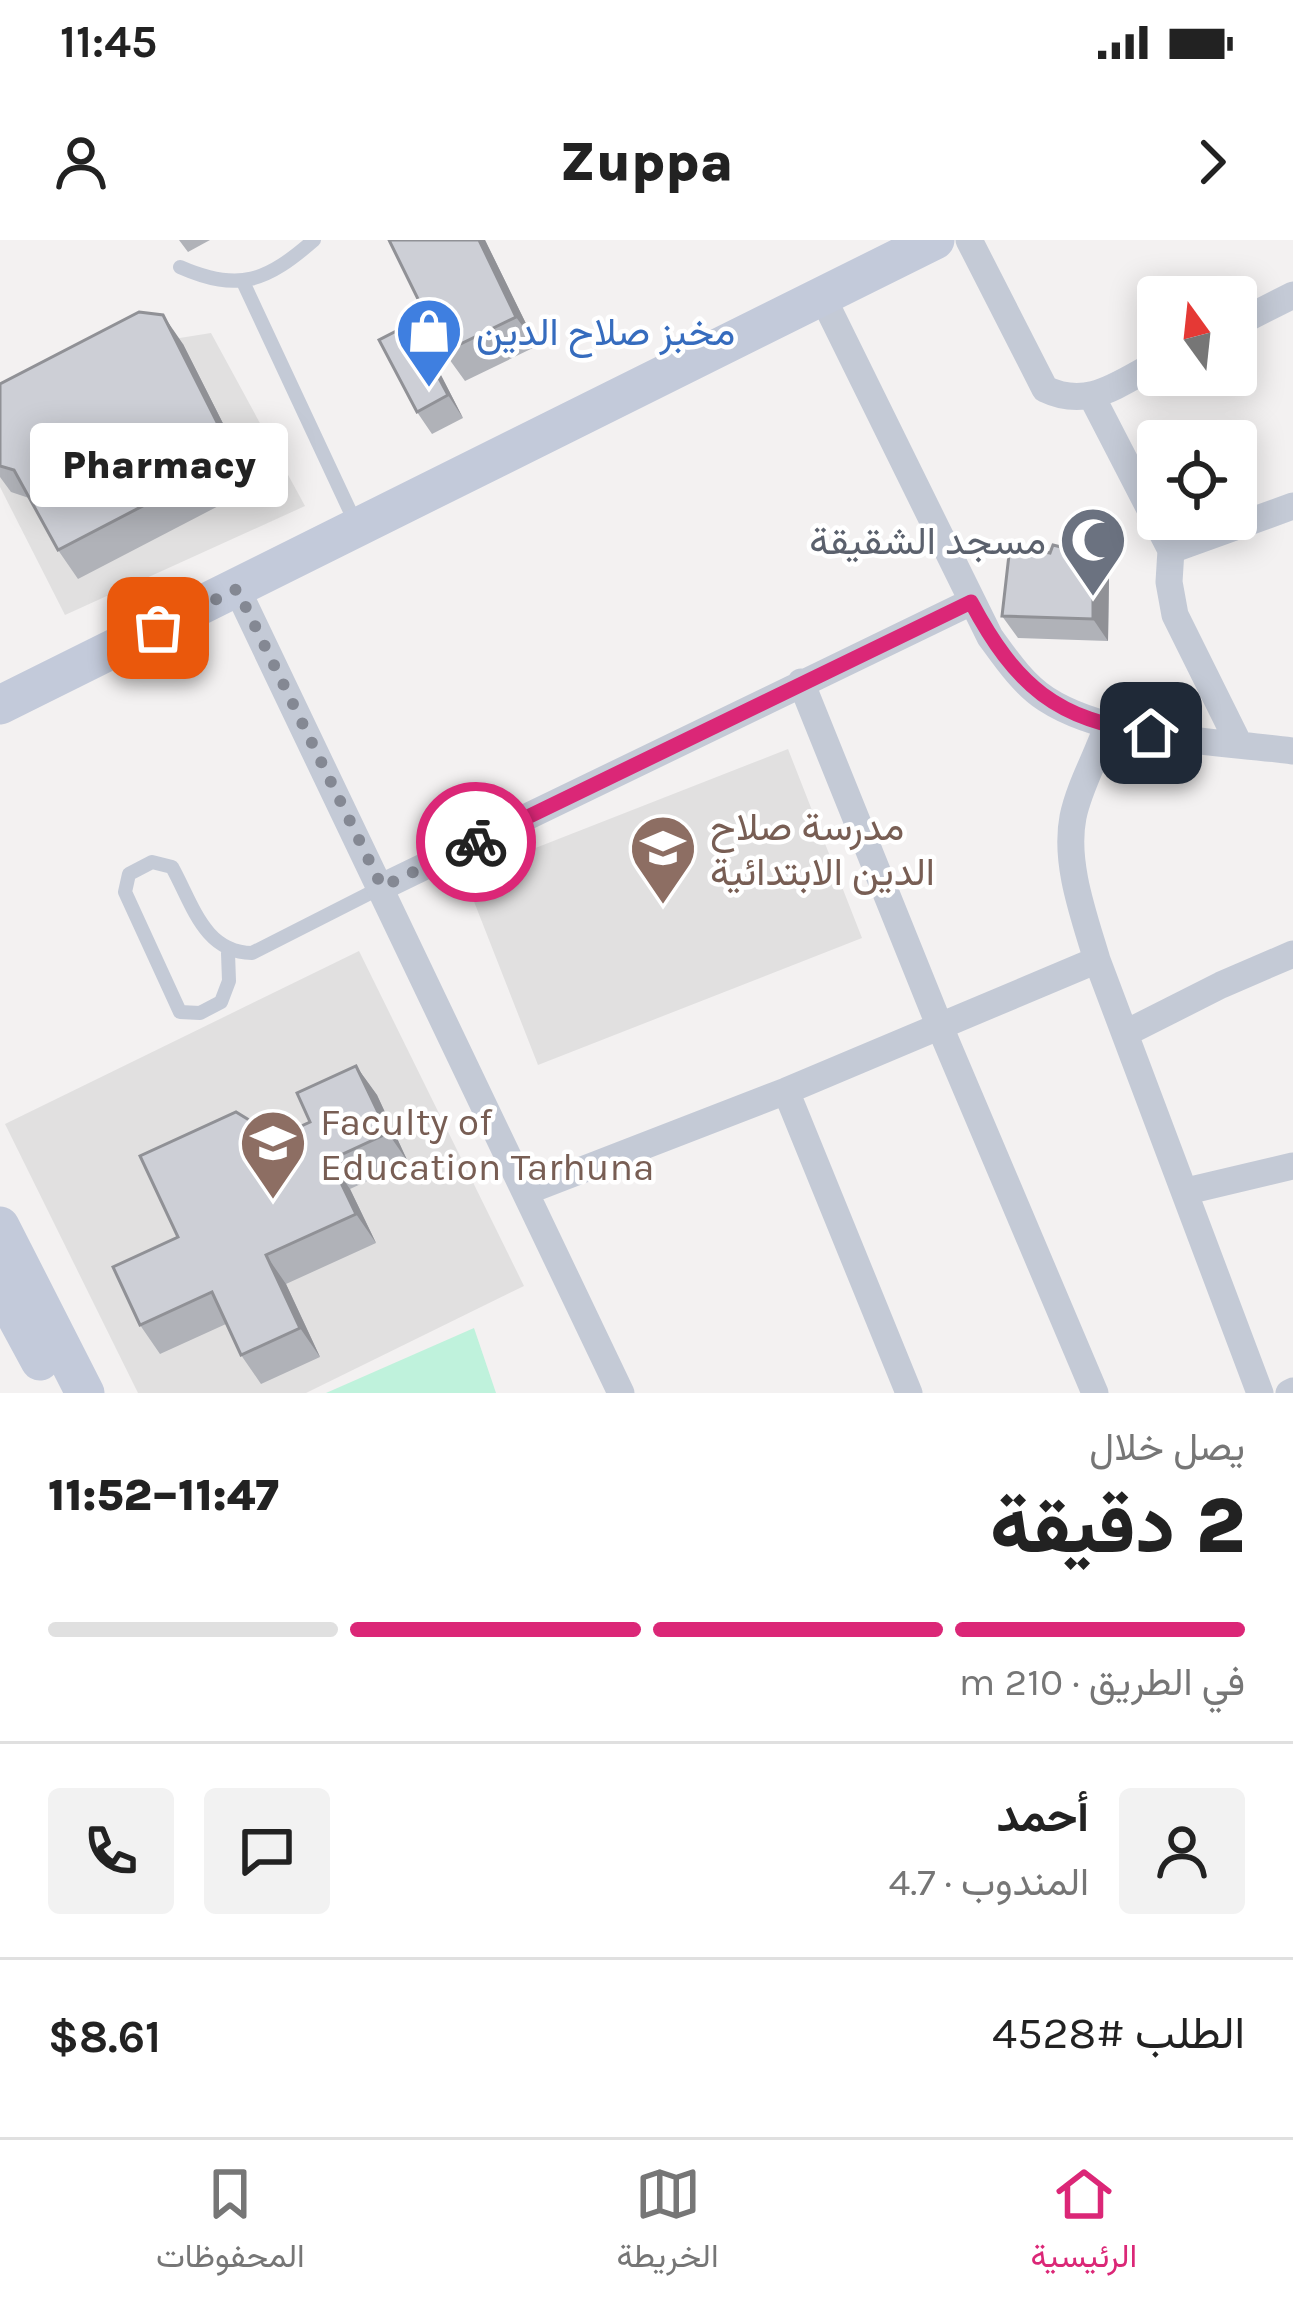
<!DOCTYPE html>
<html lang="ar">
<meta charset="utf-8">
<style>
:root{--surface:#fff;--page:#f2f2f2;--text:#222;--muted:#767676;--line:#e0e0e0;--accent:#db2777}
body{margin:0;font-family:Karla,Vazirmatn,sans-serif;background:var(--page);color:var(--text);direction:rtl;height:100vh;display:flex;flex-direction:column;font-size:45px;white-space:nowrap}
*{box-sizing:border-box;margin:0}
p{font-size:39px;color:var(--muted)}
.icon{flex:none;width:66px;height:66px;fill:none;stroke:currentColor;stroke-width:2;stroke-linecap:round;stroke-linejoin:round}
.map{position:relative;height:1153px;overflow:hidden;direction:ltr}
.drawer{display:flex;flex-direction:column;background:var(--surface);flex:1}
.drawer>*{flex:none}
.needle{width:78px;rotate:345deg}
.buttons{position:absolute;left:1137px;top:36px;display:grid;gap:24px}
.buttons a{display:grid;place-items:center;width:120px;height:120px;border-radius:12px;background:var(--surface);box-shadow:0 6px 30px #0003;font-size:60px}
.pin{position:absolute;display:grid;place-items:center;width:102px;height:102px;color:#fff;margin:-51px;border-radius:24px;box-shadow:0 6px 18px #0006}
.courier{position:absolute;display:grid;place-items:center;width:120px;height:120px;margin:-60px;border:9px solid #db2777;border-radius:50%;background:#fff;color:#222;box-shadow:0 3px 15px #0007}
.bubble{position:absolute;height:84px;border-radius:12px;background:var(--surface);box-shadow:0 6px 30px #0003;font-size:39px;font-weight:800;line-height:84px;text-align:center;direction:rtl}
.head em{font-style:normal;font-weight:800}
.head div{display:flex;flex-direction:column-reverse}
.head{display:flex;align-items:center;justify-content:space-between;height:204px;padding:0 48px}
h1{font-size:78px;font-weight:800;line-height:90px}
.bar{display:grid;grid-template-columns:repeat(4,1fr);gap:18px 12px;align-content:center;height:144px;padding:0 48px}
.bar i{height:15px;border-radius:9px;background:var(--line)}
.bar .current{background:var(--accent)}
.bar p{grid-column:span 4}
.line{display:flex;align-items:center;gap:30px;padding:0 48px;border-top:3px solid var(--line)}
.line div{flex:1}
.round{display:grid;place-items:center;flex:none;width:126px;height:126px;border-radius:12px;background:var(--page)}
.status{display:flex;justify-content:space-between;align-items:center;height:84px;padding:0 60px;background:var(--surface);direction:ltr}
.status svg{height:33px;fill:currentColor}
header{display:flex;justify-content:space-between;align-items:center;height:156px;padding:0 48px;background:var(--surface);font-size:54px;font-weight:800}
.dock{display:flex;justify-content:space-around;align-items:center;height:168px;border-top:3px solid var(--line);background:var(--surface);font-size:33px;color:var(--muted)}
.dock a{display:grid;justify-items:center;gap:6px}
.dock .current{color:var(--accent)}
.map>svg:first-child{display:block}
.education{fill:#e1e0e0}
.green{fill:#bff2dc}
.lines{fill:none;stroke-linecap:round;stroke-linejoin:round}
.lane{stroke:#c4cad6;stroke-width:14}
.street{stroke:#c4cad6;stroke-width:27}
.secondary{stroke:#c3cada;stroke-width:39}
.wall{fill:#b0b2b8}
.shaded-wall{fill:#909196}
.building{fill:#cdcfd6;stroke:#909196;stroke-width:3}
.done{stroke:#848893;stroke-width:12;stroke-dasharray:0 21.6}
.route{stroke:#db2777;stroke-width:15}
.labels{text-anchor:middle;stroke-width:9;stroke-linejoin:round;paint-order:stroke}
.shop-label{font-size:39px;fill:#366cbe;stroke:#fff;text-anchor:start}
.worship-label{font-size:39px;fill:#5b616d;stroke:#fff;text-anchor:end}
.education-label{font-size:39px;fill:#785e54;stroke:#fff;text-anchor:start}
</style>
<div class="status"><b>11:45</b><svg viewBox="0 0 49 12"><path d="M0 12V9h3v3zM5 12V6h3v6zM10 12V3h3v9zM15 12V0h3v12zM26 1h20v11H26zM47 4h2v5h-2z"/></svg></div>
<header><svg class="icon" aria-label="forward" viewBox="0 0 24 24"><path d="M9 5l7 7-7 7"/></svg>Zuppa<svg class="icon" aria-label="person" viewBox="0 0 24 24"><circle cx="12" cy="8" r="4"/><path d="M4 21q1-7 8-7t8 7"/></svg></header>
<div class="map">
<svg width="1293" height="1153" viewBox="0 0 1293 1153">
<rect width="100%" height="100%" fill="#f3f1f1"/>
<path class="education" d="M 211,93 L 305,266 L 65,375 L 0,247 L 0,171 L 142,104 Z
M 788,509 L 862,698 L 538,825 L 464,636 Z
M 359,711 L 524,1046 L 306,1153 L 138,1153 L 5,884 Z"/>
<path class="green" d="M 474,1088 L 496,1153 L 326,1153 Z"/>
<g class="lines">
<path class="lane" d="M 180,27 C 239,53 267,41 314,0
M 244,44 L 356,284
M 228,713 L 229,741 L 221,762 L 200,773 L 180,772 L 125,652 L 129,634 L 152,622 L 172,627 C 193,665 204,712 252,713 L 382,647"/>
<path class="street" d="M 969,0 L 1045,149 C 1089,170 1119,143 1158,123
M 823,58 L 990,397 C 1006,419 1023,444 1046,459 C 1109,500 1219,501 1293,511
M 1236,84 L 1293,55
M 1092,157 L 1171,310 L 1169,342 L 1175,375 L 1239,504
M 1171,310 L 1293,266
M 237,349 L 621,1153
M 801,442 L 940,787 L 1095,1153
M 1107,487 C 1097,516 1079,547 1073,577 C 1064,623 1084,676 1097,720 L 1260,1153
M 382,647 L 971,362
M 1126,793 L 1221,745 L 1293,714
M 786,851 L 909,1153
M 1187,951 L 1293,926
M 525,952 L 786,851 L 1097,720
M 1289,1153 L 1293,1151"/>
<path class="secondary" d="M 0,465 L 935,0
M 0,986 L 85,1153
M 0,1047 L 40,1121"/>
</g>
<path class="wall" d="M 179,0 L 210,0 L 188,12 Z
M 389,0 L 485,0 L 537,106 L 465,141 L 444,112 Z
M 183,104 L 255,247 L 78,339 L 58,310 L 29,258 L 11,252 L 0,237 L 0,144 Z
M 426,106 L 463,178 L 432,194 L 417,172 Z
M 1050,313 L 1093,315 L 1109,337 L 1108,401 L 1018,398 L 1002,376 Z
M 356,826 L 377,855 L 408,922 L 350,949 L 376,1003 L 286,1044 L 320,1117 L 261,1144 L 241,1115 L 226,1084 L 160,1114 L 140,1085 L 178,997 L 277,897 L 310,882 Z"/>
<path class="shaded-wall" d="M 479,0 L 485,0 L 537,106 L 516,77 Z
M 163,75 L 183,104 L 255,247 L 235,218 Z
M 410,84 L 426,106 L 463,178 L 448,155 Z
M 1093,315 L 1109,337 L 1108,401 L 1093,379 Z
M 356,826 L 377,855 L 408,922 L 388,893 Z
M 330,920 L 350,949 L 376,1003 L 356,974 Z
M 266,1015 L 286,1044 L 320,1117 L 300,1088 Z"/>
<path class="building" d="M 389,0 L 479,0 L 516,77 L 444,112 Z
M 139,72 L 163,75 L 235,218 L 58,310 L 14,230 L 0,226 L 0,144 Z
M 410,84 L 448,155 L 417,172 L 379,100 Z
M 1053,305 L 1093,315 L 1093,379 L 1002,376 L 1010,306 L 1050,313 Z
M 356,826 L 388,893 L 330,920 L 356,974 L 266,1015 L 300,1088 L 241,1115 L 212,1052 L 140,1085 L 113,1027 L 178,997 L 140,916 L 236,872 L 277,897 L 310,882 L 297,853 Z"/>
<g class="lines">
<path class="done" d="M 158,388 L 237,349 L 382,647 L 476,602"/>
<path class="route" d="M 476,602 L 971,362 C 1016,446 1056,480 1151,493"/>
</g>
<defs>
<g id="shop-pin" transform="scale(3.45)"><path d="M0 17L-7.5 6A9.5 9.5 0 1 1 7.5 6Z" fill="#3f7fe0" stroke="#fff"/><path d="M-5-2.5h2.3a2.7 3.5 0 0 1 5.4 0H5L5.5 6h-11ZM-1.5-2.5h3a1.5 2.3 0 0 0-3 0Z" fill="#fff"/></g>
<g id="mosque-pin" transform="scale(3.45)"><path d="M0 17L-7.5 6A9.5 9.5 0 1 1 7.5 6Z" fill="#6b7280" stroke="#fff"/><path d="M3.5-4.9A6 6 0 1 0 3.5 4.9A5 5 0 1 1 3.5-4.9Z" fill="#fff"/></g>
<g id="school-pin" transform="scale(3.45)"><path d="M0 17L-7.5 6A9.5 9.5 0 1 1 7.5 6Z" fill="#8d6e63" stroke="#fff"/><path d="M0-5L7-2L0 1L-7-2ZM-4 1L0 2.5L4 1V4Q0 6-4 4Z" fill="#fff"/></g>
<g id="university-pin" transform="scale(3.45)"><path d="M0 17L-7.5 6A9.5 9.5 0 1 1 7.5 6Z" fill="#8d6e63" stroke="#fff"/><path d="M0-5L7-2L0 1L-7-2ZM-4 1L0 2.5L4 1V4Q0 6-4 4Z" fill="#fff"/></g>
</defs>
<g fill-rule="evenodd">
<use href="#shop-pin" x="429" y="91"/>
<use href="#mosque-pin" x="1093" y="300"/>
<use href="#school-pin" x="663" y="608"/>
<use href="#university-pin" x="273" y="903"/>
</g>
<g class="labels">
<g class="shop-label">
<text x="476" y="105">مخبز صلاح الدين</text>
</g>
<g class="worship-label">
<text x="1046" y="314">مسجد الشقيقة</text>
</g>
<g class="education-label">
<text x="710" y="600">مدرسة صلاح<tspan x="710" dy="45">الدين الابتدائية</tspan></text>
<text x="320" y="895">Faculty of<tspan x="320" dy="45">Education Tarhuna</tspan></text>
</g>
</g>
</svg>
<div class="buttons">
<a><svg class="needle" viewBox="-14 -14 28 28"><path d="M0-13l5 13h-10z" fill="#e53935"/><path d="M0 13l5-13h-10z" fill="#767676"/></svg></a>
<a><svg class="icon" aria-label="locate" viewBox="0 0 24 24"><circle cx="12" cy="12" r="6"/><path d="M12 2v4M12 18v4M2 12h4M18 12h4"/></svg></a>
</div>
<div class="pin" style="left:158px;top:388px;background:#ea580c"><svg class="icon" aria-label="bag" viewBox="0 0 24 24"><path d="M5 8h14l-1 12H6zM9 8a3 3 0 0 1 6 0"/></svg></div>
<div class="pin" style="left:1151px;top:493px;background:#1f2937"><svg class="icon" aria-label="home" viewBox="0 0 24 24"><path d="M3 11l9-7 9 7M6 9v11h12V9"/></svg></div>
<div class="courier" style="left:476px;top:602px"><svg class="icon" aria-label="bike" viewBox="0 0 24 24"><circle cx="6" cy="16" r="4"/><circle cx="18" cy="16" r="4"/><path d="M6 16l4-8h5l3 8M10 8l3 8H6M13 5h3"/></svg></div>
<div class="bubble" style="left:30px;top:183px;width:258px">Pharmacy</div>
</div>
<section class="drawer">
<div class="head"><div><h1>2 دقيقة</h1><p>يصل خلال</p></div><em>11:47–11:52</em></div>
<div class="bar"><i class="current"></i><i class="current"></i><i class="current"></i><i></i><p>في الطريق · 210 m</p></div>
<div class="line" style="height:216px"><a class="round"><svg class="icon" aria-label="person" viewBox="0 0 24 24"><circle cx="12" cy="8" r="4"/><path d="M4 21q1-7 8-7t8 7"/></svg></a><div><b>أحمد</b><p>المندوب · 4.7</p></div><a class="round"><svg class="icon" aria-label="chat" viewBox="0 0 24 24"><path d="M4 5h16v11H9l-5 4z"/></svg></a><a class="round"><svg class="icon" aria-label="phone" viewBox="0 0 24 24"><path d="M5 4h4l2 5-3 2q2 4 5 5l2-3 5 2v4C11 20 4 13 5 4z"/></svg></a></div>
<div class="line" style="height:156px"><div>الطلب #4528</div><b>$8.61</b></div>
</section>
<nav class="dock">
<a class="current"><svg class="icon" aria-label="home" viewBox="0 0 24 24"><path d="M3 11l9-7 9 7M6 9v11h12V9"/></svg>الرئيسية</a>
<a><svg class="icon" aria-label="map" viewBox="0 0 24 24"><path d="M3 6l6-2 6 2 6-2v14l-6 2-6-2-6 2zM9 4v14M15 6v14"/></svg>الخريطة</a>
<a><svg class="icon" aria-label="saved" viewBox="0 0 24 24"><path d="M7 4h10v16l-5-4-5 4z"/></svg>المحفوظات</a>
</nav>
